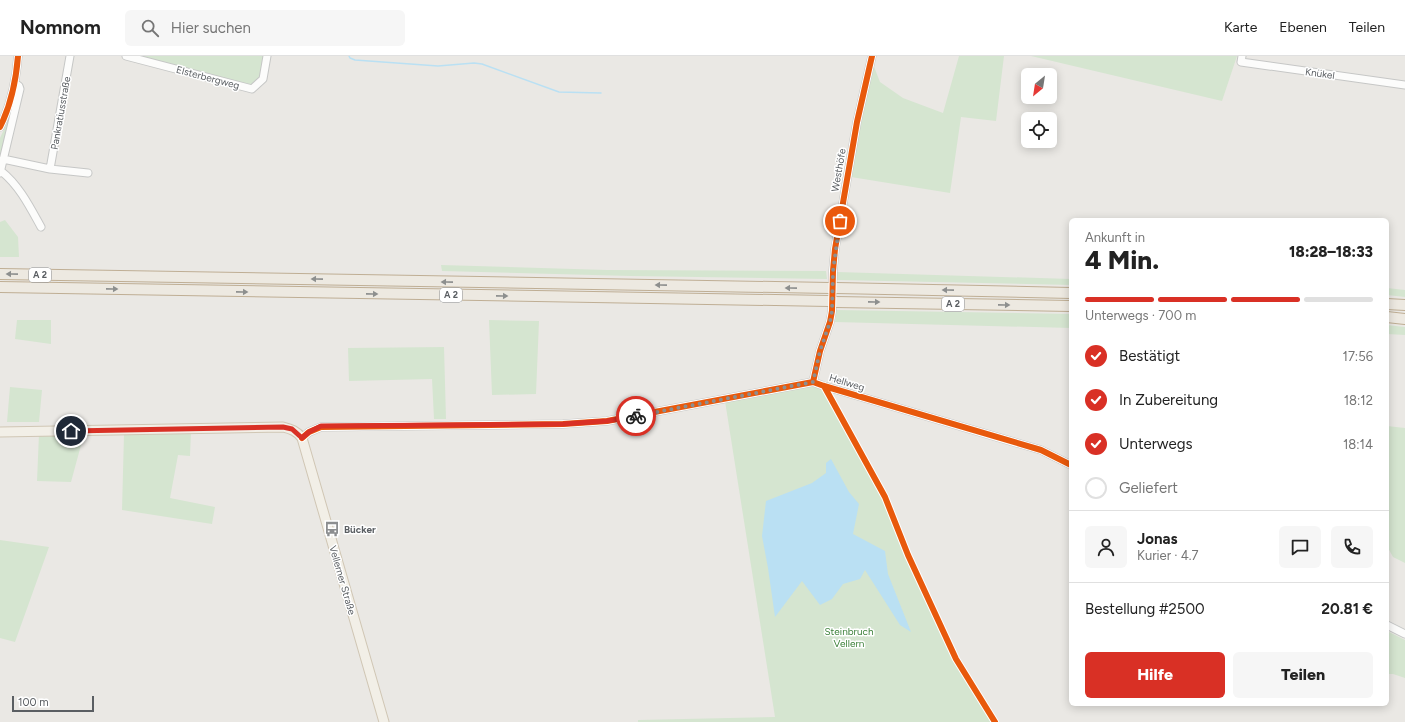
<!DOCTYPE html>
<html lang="de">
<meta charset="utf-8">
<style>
:root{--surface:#fff;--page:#f6f6f6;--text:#222;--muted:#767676;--line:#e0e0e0;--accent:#d93025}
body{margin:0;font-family:Figtree,sans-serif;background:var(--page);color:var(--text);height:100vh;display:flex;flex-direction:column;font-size:15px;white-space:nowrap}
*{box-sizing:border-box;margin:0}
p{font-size:13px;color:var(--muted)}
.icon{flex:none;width:22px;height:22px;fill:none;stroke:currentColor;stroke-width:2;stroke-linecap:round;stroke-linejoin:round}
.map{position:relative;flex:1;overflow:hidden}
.drawer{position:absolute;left:1069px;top:162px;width:320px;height:488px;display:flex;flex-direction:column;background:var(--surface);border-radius:6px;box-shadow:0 2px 10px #0003}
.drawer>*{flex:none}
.needle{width:26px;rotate:210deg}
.controls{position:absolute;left:1021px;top:12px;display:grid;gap:8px}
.controls a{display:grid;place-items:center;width:36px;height:36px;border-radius:6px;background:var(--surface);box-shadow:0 2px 10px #0003;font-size:20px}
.scale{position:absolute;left:12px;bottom:10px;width:82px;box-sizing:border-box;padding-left:4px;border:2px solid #5a5e62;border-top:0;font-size:11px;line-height:14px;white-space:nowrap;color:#5a5e62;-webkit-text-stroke:3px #fff;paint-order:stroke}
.pin{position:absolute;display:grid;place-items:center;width:34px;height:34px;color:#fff;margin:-17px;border:2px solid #fff;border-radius:50%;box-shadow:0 1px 4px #0007}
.courier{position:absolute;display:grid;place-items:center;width:40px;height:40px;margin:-20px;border:3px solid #d93025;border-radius:50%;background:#fff;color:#222;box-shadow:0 1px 5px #0007}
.headline em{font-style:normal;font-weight:800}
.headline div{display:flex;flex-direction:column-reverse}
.headline{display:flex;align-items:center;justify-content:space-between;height:68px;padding:0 16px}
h1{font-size:26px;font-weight:800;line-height:30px}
.bar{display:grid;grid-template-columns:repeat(4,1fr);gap:6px 4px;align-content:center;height:48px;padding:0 16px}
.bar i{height:5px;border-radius:3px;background:var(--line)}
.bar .active{background:var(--accent)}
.bar p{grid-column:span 4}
.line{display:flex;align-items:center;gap:10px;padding:0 16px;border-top:1px solid var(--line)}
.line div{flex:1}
.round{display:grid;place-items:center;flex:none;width:42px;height:42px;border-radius:6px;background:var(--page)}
ol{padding:0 16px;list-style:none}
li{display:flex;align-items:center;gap:12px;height:44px}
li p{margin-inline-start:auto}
li .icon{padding:4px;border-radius:50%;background:var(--accent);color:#fff;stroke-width:4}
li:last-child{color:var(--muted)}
li i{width:22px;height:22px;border:2px solid var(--line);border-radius:50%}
.primary-button{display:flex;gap:8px;margin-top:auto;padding:8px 16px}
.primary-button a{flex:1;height:46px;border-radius:6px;background:var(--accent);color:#fff;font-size:16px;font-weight:800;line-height:46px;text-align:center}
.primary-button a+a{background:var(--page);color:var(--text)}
header{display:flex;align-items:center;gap:24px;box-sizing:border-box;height:56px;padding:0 20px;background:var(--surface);border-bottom:1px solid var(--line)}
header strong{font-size:19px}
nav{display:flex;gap:22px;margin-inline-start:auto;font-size:14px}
.search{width:280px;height:36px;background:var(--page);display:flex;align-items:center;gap:10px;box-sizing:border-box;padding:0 14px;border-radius:6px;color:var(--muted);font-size:15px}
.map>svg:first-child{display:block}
.green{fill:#d5e5d0}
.water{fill:#bae0f3}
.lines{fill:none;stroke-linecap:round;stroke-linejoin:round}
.stream{stroke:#bae0f3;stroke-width:1.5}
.minor-casing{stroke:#c6c7c6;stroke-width:9}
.major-casing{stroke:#d0c6b4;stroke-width:11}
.highway-casing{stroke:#bfae94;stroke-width:12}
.minor{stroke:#fcfcfb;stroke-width:7}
.major{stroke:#f2efe7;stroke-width:9}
.highway{stroke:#ede9e1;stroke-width:10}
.highway-bridge-casing{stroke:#bfae94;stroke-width:12;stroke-linecap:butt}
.highway-bridge{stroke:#ede9e1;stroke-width:10}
.cycleway-casing{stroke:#fff;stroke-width:8}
.cycleway{stroke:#e8590c;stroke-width:6}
.oneway{fill:#8d8f8e}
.done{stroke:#8c8e90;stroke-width:4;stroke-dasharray:0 7.2}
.route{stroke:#d93025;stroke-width:5}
.labels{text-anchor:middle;stroke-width:3;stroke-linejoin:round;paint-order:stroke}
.shield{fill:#fff;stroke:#8c8e91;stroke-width:1}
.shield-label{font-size:9px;font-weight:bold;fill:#5a5e62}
.street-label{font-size:10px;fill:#5a5e62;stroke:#fff}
.poi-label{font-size:10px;font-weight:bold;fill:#5a5e62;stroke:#fff;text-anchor:start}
.park-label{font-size:10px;fill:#3d813a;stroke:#fff}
</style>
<header>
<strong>Nomnom</strong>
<div class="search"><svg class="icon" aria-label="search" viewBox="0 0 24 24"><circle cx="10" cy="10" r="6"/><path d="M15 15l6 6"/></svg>Hier suchen</div>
<nav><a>Karte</a><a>Ebenen</a><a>Teilen</a></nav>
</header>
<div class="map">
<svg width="1405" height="666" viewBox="0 0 1405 666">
<rect width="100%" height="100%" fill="#eae8e4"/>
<path class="green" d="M 134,0 L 265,0 L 262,22 L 252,31 Z
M 959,0 L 1004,0 L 996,65 L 961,61 L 950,137 L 851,121 L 861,58 L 873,8 L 880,26 L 903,42 L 943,57 Z
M 1031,0 L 1237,0 L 1222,45 Z
M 13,54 L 0,106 L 0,82 Z
M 5,164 L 18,181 L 19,201 L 0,201 L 0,166 Z
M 441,209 L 607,214 L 826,215 L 827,223 L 631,220 L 442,215 Z
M 837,216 L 1071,223 L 1071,229 L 837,224 Z
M 1387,232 L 1405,234 L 1405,241 L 1387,239 Z
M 836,254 L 1071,258 L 1071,272 L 835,266 Z
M 17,264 L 51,264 L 51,288 L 15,283 Z
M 489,264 L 539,265 L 536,338 L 492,339 Z
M 1387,269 L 1405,271 L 1405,279 L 1387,278 Z
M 444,291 L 446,363 L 434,363 L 432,323 L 349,325 L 348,292 Z
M 813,326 L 827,334 L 882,443 L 905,501 L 950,596 L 991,666 L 638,666 L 638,664 L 775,661 L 725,345 Z
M 10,331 L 42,334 L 39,366 L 7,366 Z
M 1387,370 L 1405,372 L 1405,507 L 1393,501 L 1387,490 Z
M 191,375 L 190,400 L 178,399 L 170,442 L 215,451 L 212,468 L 122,454 L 124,378 Z
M 39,378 L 84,378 L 71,426 L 37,425 Z
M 0,484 L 49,491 L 15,586 L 0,582 Z
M 1387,575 L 1405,584 L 1405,622 L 1393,618 L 1387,618 Z"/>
<path class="water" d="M 831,403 L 849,436 L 859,448 L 853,478 L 885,495 L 888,518 L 911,576 L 900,569 L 865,514 L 860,523 L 843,528 L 832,543 L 820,549 L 802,525 L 775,561 L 768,512 L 762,480 L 766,445 L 812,427 L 826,417 L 826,407 Z"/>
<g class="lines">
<path class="stream" d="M 349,0 L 350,2 L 355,4 L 438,10 L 474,7 L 482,8 L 559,36 L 601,37"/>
<g class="minor-casing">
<path id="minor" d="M 70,0 L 50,113 L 88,117
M 126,0 L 252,33 L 263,23 L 267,0
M 1242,0 L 1241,6 L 1405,29
M 0,71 C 11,49 16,25 18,0
M 3,103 L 50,113
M 1,115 C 19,129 30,151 41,171
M 0,117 L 20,33 L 19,30 L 15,27
M 813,326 L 820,295 L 830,266 L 832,255 L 833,215 L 835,193 L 857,66 L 872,0
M 302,382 L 309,376 L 321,371 L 563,368 L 607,365 L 813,326 L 824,330 L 1041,394 L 1071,409
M 1387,569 L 1405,578"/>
</g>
<g class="major-casing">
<path id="major" d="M 0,376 L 283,371 C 291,373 297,375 302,382 L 384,666"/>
</g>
<g class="highway-casing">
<path id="highway" d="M 0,218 L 830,232
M 0,231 L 829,245
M 836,232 L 1071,237
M 835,246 L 1071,250
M 1387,248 L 1405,249
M 1387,261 L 1405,263"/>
</g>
<use href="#minor" class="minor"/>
<use href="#major" class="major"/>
<use href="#highway" class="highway"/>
<g class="highway-bridge-casing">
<path id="highway-bridge" d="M 830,232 L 836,232
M 829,245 L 835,246"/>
</g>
<use href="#highway-bridge" class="highway-bridge"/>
<g class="cycleway-casing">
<path id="cycleway" d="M 0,71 C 11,49 16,25 18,0
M 813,326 L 820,295 L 830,266 L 832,255 L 833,215 L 835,193 L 857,66 L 872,0
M 824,330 L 885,441 L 908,499 L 956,603 L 995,666
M 302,382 L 309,376 L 321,371 L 563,368 L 607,365 L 813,326 L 824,330 L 1041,394 L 1071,409"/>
</g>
<use href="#cycleway" class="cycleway"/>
</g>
<defs><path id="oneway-solid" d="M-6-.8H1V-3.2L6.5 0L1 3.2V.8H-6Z"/></defs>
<g class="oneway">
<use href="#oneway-solid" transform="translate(12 218) rotate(-179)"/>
<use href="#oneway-solid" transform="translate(317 223) rotate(-179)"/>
<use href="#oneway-solid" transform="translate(447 226) rotate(-179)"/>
<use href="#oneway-solid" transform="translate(661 229) rotate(-179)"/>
<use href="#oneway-solid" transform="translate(791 232) rotate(-179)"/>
<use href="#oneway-solid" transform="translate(112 233) rotate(1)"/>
<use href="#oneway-solid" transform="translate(948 234) rotate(-179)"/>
<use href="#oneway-solid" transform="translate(242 236) rotate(1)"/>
<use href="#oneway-solid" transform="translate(372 238) rotate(1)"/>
<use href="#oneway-solid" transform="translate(502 240) rotate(1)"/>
<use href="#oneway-solid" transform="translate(874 246) rotate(1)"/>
<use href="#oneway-solid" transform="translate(1004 249) rotate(1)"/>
</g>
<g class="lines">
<path class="done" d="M 636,360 L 813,326 L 820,295 L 830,266 L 832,255 L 833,215 L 840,165"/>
<path class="route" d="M 71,375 L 283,371 L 292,373 L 302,382 L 309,376 L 321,370 L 563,368 L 607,365 L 636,360"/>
</g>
<defs>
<g id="bus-bare" transform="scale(1.2)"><path d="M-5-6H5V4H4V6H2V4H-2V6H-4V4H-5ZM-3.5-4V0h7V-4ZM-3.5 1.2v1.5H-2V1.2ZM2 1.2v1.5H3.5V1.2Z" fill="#8c8e90" stroke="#fff" stroke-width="2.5" paint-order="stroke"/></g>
</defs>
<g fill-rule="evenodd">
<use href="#bus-bare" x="332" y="473"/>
</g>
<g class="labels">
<g class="shield">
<rect x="29" y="212" width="22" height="14" rx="3"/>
<rect x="440" y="232" width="22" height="14" rx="3"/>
<rect x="942" y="241" width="22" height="14" rx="3"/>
</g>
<g class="shield-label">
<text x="40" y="222">A 2</text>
<text x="451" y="242">A 2</text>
<text x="953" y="251">A 2</text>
</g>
<g class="street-label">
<text transform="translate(1320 17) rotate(8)" y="4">Knükel</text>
<text transform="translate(208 21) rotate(15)" y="4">Elsterbergweg</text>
<text transform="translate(60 57) rotate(-80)" y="4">Pankratiusstraße</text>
<text transform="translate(838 114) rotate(-80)" y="4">Westhöfe</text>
<text transform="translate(847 326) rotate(17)" y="4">Hellweg</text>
<text transform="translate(343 524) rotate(74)" y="4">Vellerner Straße</text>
</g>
<g class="poi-label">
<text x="344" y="477">Bücker</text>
</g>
<g class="park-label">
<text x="849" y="579">Steinbruch<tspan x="849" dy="12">Vellern</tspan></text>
</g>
</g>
</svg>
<div class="controls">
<a><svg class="needle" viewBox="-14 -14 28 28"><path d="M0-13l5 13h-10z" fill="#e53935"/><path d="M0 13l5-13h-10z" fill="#767676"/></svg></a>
<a><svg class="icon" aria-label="locate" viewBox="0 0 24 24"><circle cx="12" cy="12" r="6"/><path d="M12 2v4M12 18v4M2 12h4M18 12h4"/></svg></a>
</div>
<div class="scale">100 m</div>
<div class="pin" style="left:840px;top:165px;background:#ea580c"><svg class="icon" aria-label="bag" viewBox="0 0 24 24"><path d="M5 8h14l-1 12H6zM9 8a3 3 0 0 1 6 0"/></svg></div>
<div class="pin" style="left:71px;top:375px;background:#1f2937"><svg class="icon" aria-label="home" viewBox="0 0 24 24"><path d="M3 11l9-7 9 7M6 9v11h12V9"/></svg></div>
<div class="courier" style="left:636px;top:360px"><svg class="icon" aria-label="bike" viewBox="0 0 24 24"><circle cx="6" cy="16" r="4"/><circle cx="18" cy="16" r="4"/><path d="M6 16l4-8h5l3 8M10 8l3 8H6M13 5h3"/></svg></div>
<section class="drawer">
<div class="headline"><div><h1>4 Min.</h1><p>Ankunft in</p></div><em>18:28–18:33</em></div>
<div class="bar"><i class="active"></i><i class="active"></i><i class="active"></i><i></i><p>Unterwegs · 700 m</p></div>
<ol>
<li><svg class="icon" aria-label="check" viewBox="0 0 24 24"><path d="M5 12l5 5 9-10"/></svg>Bestätigt<p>17:56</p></li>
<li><svg class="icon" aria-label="check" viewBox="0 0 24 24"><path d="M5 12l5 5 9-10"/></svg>In Zubereitung<p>18:12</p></li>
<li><svg class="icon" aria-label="check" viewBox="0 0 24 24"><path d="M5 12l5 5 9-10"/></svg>Unterwegs<p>18:14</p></li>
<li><i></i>Geliefert</li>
</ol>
<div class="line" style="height:72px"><a class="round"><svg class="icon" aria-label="person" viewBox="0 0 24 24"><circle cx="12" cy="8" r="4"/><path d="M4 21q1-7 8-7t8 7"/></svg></a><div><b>Jonas</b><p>Kurier · 4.7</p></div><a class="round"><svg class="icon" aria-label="chat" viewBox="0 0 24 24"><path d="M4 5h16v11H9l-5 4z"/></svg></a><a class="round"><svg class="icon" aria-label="phone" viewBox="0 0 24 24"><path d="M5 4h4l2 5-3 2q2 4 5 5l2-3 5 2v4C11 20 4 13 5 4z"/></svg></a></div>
<div class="line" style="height:52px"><div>Bestellung #2500</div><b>20.81 €</b></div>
<div class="primary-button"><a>Hilfe</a><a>Teilen</a></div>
</section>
</div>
